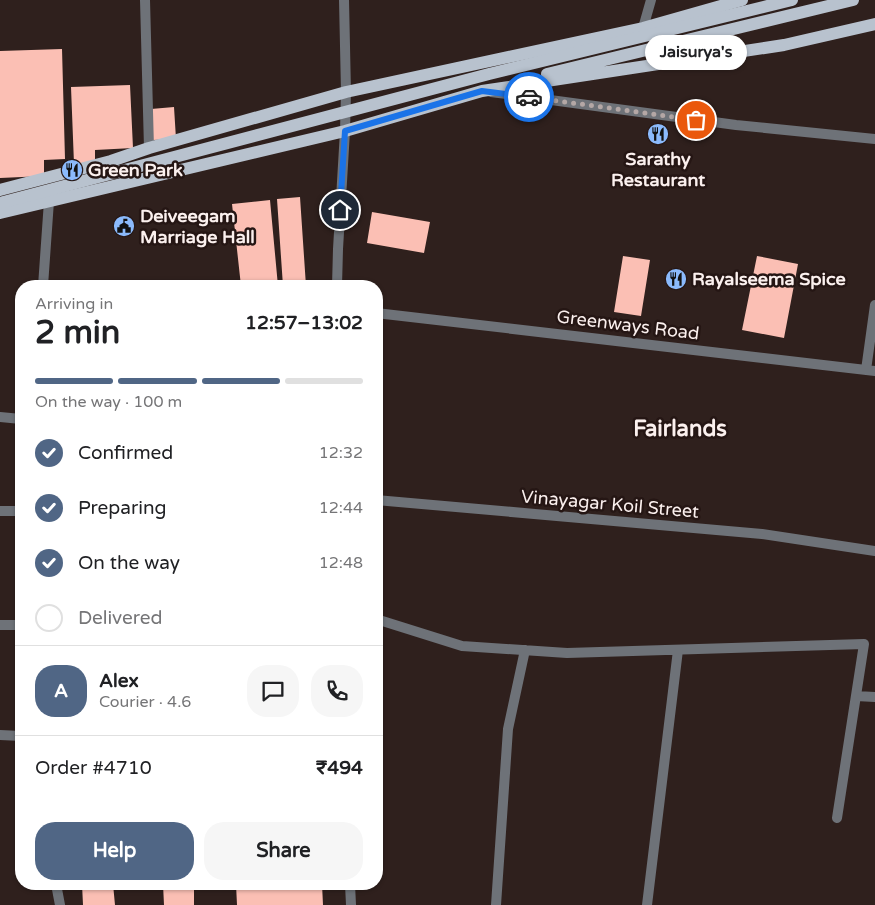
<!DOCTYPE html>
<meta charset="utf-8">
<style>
:root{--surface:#fff;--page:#f6f6f6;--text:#202124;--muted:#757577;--line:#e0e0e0;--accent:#506685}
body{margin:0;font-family:"Varela Round",sans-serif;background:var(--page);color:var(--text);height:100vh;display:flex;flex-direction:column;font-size:19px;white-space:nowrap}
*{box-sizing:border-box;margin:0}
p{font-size:16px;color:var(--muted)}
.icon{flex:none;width:28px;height:28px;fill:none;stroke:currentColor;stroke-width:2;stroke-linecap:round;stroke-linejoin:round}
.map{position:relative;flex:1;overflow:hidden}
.sheet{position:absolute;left:15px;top:280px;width:368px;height:610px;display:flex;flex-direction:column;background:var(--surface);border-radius:20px;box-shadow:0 1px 4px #0004}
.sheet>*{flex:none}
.pin{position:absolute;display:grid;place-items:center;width:42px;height:42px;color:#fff;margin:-21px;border:2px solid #fff;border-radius:50%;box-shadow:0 1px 5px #0007}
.courier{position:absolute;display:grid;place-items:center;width:50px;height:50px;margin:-25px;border:4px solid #1a73e8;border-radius:50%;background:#fff;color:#222;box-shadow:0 1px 6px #0007}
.bubble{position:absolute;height:35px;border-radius:18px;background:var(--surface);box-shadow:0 1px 4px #0004;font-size:16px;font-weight:700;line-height:35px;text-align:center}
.head em{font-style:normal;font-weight:700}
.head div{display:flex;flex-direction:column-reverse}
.head{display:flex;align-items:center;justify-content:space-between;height:85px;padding:0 20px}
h1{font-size:32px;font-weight:700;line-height:38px}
.bar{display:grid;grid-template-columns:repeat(4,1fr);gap:8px 5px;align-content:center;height:60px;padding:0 20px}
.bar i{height:6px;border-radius:4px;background:var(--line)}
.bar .on{background:var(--accent)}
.bar p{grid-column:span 4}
.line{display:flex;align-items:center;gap:12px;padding:0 20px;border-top:1px solid var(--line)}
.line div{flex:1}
.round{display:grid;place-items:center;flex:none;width:52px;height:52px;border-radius:20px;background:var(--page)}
ol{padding:0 20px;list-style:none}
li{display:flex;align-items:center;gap:15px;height:55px}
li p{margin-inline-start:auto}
li .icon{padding:5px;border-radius:50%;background:var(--accent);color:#fff;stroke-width:4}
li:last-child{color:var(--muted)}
li i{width:28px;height:28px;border:2px solid var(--line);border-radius:50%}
.cta{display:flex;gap:10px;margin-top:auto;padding:10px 20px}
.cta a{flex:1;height:58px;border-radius:20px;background:var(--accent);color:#fff;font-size:20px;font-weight:700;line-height:58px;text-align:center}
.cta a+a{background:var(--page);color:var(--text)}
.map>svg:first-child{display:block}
.building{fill:#fbbfb4}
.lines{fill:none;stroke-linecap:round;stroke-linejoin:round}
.minor{stroke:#6e7278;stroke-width:10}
.tertiary{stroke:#6e7278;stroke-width:10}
.primary{stroke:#b8c2ce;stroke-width:12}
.primary-bridge{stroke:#b8c2ce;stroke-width:12}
.done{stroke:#b4a7a5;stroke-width:5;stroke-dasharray:0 9}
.route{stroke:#1a73e8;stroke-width:6}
.labels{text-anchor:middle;stroke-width:5;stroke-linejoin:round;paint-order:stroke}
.poi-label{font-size:18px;font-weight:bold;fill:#fbf0ee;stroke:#251614;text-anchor:start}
.street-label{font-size:18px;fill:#fbf0ee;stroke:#251614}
.district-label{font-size:22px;font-weight:bold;fill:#fbf0ee;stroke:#251614}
</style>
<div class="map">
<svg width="875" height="905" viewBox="0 0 875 905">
<rect width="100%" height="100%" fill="#2f201d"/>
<path class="building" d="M 62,49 L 65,159 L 44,160 L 44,176 L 0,178 L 0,51 Z
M 130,85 L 133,148 L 95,150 L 95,163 L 74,164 L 71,87 Z
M 174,107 L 176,139 L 153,140 L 151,109 Z
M 300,197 L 306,286 L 283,286 L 277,199 Z
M 270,200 L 278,286 L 241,286 L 232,204 Z
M 372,212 L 430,222 L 424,253 L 367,243 Z
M 623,256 L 650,260 L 641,316 L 614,312 Z
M 757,256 L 798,264 L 784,338 L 742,330 Z
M 82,884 L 113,884 L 115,905 L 83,905 Z
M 163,884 L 194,884 L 194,905 L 164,905 Z
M 236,884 L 322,884 L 323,905 L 237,905 Z"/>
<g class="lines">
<path class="minor" d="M 145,0 L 149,148
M 344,0 L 346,92 L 345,131
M 643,28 L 651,0
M 491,92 L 736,125 L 875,139
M 43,286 L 49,201
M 376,313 L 875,371
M 866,370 L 875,305
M 0,417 L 21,419
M 376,500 L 762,534 L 875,551
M 0,511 L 21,511
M 376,619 L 462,646 L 567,653 L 864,644 L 837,818
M 0,625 L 21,625
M 856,696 L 875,697
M 0,735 L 21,736
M 56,884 L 60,905
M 496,905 L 508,729 L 525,650
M 647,905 L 678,650"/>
<path class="tertiary" d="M 337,286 L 338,249 L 345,131
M 350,884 L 351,905"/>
<path class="primary" d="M 547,74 L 853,0
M 0,190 L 111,161 L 149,148 L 346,92 L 643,28 L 742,0
M 0,213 L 345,131 L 482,91 L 784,45 L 875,24"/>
<path class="primary-bridge" d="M 0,203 L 489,74 L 792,0"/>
</g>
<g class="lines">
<path class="done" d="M 529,97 L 696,120"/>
<path class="route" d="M 340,210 L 345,131 L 482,91 L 529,97"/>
</g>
<defs>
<g id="restaurant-disc" transform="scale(1.125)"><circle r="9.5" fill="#8bbafc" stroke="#251614"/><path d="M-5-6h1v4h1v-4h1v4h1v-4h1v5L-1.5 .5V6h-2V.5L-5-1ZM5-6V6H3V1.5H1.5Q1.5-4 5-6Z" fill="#111"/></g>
<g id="civic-disc" transform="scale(1.125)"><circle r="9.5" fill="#8bbafc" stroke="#251614"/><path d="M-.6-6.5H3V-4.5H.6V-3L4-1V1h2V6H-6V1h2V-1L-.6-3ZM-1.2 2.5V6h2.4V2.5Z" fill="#111"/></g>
</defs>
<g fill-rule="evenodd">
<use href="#restaurant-disc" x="658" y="134"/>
<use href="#restaurant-disc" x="72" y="170"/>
<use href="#civic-disc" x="124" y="226"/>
<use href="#restaurant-disc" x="676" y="279"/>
</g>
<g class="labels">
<g class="poi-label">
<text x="658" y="165" text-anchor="middle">Sarathy<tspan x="658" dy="21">Restaurant</tspan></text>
<text x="88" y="176">Green Park</text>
<text x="140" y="222">Deiveegam<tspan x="140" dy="21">Marriage Hall</tspan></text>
<text x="692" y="285">Rayalseema Spice</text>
</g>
<g class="street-label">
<text transform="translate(628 325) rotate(7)" y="6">Greenways Road</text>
<text transform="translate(610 504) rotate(5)" y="6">Vinayagar Koil Street</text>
</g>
<g class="district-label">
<text x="680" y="436">Fairlands</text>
</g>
</g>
</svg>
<div class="pin" style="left:696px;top:120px;background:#ea580c"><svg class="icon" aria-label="bag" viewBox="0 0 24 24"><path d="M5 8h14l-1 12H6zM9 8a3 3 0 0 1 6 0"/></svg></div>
<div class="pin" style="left:340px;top:210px;background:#1f2937"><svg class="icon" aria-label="home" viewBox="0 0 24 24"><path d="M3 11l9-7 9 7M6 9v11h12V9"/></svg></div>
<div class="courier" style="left:529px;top:97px"><svg class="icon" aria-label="car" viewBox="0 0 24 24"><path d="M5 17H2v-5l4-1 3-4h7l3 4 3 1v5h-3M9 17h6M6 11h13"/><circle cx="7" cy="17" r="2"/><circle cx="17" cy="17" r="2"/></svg></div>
<div class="bubble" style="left:645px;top:35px;width:102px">Jaisurya's</div>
<section class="sheet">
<div class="head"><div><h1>2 min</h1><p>Arriving in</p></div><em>12:57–13:02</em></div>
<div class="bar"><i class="on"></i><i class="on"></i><i class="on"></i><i></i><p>On the way · 100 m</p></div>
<ol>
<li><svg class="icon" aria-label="check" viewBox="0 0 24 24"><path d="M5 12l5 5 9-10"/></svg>Confirmed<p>12:32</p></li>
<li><svg class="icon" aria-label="check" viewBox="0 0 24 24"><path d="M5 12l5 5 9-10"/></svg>Preparing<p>12:44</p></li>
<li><svg class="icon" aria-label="check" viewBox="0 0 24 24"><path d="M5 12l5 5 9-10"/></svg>On the way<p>12:48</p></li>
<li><i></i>Delivered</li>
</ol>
<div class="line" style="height:90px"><b class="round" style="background:var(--accent);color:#fff">A</b><div><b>Alex</b><p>Courier · 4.6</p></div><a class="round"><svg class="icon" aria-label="chat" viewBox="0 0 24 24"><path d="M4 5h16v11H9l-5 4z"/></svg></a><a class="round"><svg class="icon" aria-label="phone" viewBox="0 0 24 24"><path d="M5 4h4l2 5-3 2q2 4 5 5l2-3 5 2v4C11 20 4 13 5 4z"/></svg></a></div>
<div class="line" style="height:65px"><div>Order #4710</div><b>₹494</b></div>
<div class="cta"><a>Help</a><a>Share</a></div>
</section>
</div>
